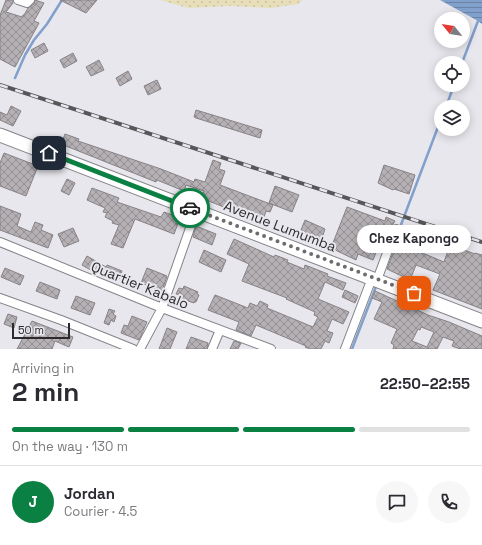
<!DOCTYPE html>
<meta charset="utf-8">
<style>
:root{--surface:#fff;--page:#f7f7f7;--text:#2b2b33;--muted:#7c7c81;--line:#e1e1e2;--accent:#0b8043}
body{margin:0;font-family:"Space Grotesk",sans-serif;background:var(--page);color:var(--text);height:100vh;display:flex;flex-direction:column;font-size:15px;white-space:nowrap}
*{box-sizing:border-box;margin:0}
p{font-size:13px;color:var(--muted)}
.icon{flex:none;width:22px;height:22px;fill:none;stroke:currentColor;stroke-width:2;stroke-linecap:round;stroke-linejoin:round}
.map{position:relative;height:349px;overflow:hidden}
.panel{display:flex;flex-direction:column;background:var(--surface);flex:1}
.panel>*{flex:none}
.needle{width:26px;rotate:300deg}
.fabs{position:absolute;left:434px;top:12px;display:grid;gap:8px}
.fabs a{display:grid;place-items:center;width:36px;height:36px;border-radius:50%;background:var(--surface);box-shadow:0 2px 10px #0003;font-size:20px}
.scale{position:absolute;left:12px;bottom:10px;width:58px;box-sizing:border-box;padding-left:4px;border:2px solid #2b2b2d;border-top:0;font-size:11px;line-height:14px;white-space:nowrap;color:#2b2b2d;-webkit-text-stroke:3px #e7e7ed;paint-order:stroke}
.pin{position:absolute;display:grid;place-items:center;width:34px;height:34px;color:#fff;margin:-17px;border-radius:8px;box-shadow:0 2px 6px #0006}
.courier{position:absolute;display:grid;place-items:center;width:40px;height:40px;margin:-20px;border:3px solid #0b8043;border-radius:50%;background:#fff;color:#222;box-shadow:0 1px 5px #0007}
.bubble{position:absolute;height:28px;border-radius:14px;background:var(--surface);box-shadow:0 2px 10px #0003;font-size:13px;font-weight:700;line-height:28px;text-align:center}
.head em{font-style:normal;font-weight:700}
.head div{display:flex;flex-direction:column-reverse}
.head{display:flex;align-items:center;justify-content:space-between;height:68px;padding:0 12px}
h1{font-size:26px;font-weight:700;line-height:30px}
.bar{display:grid;grid-template-columns:repeat(4,1fr);gap:6px 4px;align-content:center;height:48px;padding:0 12px}
.bar i{height:5px;border-radius:3px;background:var(--line)}
.bar .active{background:var(--accent)}
.bar p{grid-column:span 4}
.line{display:flex;align-items:center;gap:10px;padding:0 12px;border-top:1px solid var(--line)}
.line div{flex:1}
.round{display:grid;place-items:center;flex:none;width:42px;height:42px;border-radius:21px;background:var(--page)}
.map>svg:first-child{display:block}
.sand{fill:url(#sand-dots)}
.water{fill:url(#water-rules)}
.lines{fill:none;stroke-linecap:round;stroke-linejoin:round}
.stream{stroke:#82a0cc;stroke-width:2.5}
.building{fill:url(#building-cross-hatch);stroke:#878286;fill-rule:evenodd}
.minor-casing{stroke:#838388;stroke-width:10}
.trunk-casing{stroke:#838388;stroke-width:15}
.minor{stroke:#fff;stroke-width:8}
.trunk{stroke:#fff;stroke-width:13}
.rail-casing{stroke:#57575a;stroke-width:4}
.rail{stroke:#e7e7ed;stroke-width:2.5;stroke-dasharray:8;stroke-linecap:butt}
.done{stroke:#6d6d70;stroke-width:4;stroke-dasharray:0 7.2}
.route{stroke:#0b8043;stroke-width:5}
.labels{text-anchor:middle;stroke-width:4;stroke-linejoin:round;paint-order:stroke}
.street-label{font-size:14px;fill:#2b2b2d;stroke:#e7e7ed}
</style>
<div class="map">
<svg width="482" height="349" viewBox="0 0 482 349">
<defs>
<pattern id="sand-dots" width="8" height="8" patternUnits="userSpaceOnUse"><rect width="8" height="8" fill="#e8dfba"/><path d="M2 2h.1M6 6h.1" fill="none" stroke="#c7c0a0" stroke-width="1.8" stroke-linecap="round"/></pattern>
<pattern id="water-rules" width="6" height="5" patternUnits="userSpaceOnUse"><rect width="6" height="5" fill="#82a0cc"/><path d="M0 2.5h6" fill="none" stroke="#6b83a6"/></pattern>
<pattern id="building-cross-hatch" width="8" height="8" patternUnits="userSpaceOnUse"><rect width="8" height="8" fill="#b4b0b4"/><path d="M0 0l8 8M0 8l8-8" fill="none" stroke="#938f93"/></pattern>
</defs>
<rect width="100%" height="100%" fill="#e7e7ed"/>
<path class="sand" d="M 160,0 L 302,0 L 299,4 L 271,8 L 231,6 L 188,8 Z"/>
<path class="water" d="M 440,0 L 482,0 L 482,24 L 478,21 Z"/>
<g class="lines">
<path class="stream" d="M 462,63 L 478,21
M 15,78 L 25,55 L 34,40 L 47,24 L 62,0
M 446,107 L 454,85
M 399,230 L 441,119
M 352,349 L 377,284"/>
</g>
<path class="building" d="M 6,0 L 13,0 L 13,3 L 6,12 L 22,17 L 23,15 L 24,15 L 28,8 L 34,4 L 35,0 L 44,3 L 34,21 L 39,23 L 15,67 L 0,59 L 0,15 Z
M 60,0 L 97,0 L 86,13 Z
M 44,43 L 48,51 L 35,58 L 31,50 Z
M 73,53 L 77,61 L 64,68 L 60,60 Z
M 99,60 L 104,70 L 91,76 L 86,67 Z
M 128,71 L 132,79 L 120,86 L 116,78 Z
M 157,80 L 161,89 L 148,95 L 144,86 Z
M 11,106 L 21,111 L 13,126 L 0,120 L 0,112 L 7,115 Z
M 196,110 L 262,130 L 260,138 L 196,118 L 194,117 Z
M 65,134 L 79,139 L 78,141 L 161,169 L 194,182 L 195,179 L 205,182 L 213,160 L 221,163 L 219,169 L 225,171 L 220,185 L 273,205 L 270,212 L 266,211 L 264,217 L 259,216 L 259,217 L 231,205 L 229,209 L 201,198 L 204,191 L 186,185 L 184,191 L 157,180 L 156,182 L 61,144 Z
M 4,153 L 38,166 L 26,196 L 0,186 L 0,163 Z
M 384,165 L 415,175 L 409,194 L 394,189 L 393,190 L 378,183 Z
M 67,179 L 75,183 L 69,195 L 61,191 Z
M 275,186 L 299,195 L 292,212 L 269,203 Z
M 92,188 L 119,198 L 117,202 L 161,217 L 164,212 L 180,218 L 174,234 L 135,219 L 123,248 L 111,244 L 119,225 L 112,223 L 113,221 L 105,217 L 107,213 L 103,212 L 105,208 L 87,200 Z
M 0,206 L 21,214 L 17,226 L 31,232 L 35,222 L 43,225 L 41,230 L 53,235 L 48,248 L 0,230 Z
M 347,207 L 385,221 L 386,217 L 395,221 L 391,227 L 387,225 L 373,260 L 358,254 L 356,260 L 331,248 Z
M 305,220 L 325,229 L 321,241 L 313,238 L 314,236 L 301,230 Z
M 196,226 L 216,234 L 212,245 L 193,237 Z
M 401,226 L 426,237 L 420,252 L 444,262 L 450,245 L 475,254 L 475,253 L 482,255 L 482,309 L 433,290 L 440,274 L 416,265 L 410,280 L 387,269 L 401,231 Z
M 73,228 L 79,241 L 64,247 L 58,234 Z
M 291,228 L 299,232 L 296,237 L 288,233 Z
M 234,239 L 274,257 L 275,255 L 288,260 L 287,262 L 304,269 L 305,265 L 328,274 L 327,276 L 346,283 L 343,290 L 325,282 L 318,299 L 349,312 L 343,324 L 332,319 L 327,331 L 333,333 L 329,343 L 325,341 L 321,349 L 310,349 L 305,347 L 306,346 L 256,325 L 251,336 L 236,330 L 239,322 L 208,310 L 215,295 L 248,308 L 250,303 L 257,306 L 260,301 L 268,305 L 267,308 L 313,327 L 318,317 L 314,315 L 315,312 L 286,299 L 287,298 L 242,281 L 249,264 L 227,254 Z
M 204,250 L 226,260 L 221,272 L 199,262 Z
M 87,256 L 106,267 L 107,265 L 122,271 L 119,279 L 95,270 L 94,272 L 82,265 Z
M 5,268 L 24,276 L 20,285 L 1,277 Z
M 147,268 L 167,276 L 162,291 L 141,283 Z
M 40,282 L 60,290 L 57,299 L 36,291 Z
M 184,286 L 198,292 L 197,294 L 199,295 L 196,302 L 194,302 L 194,303 L 179,298 L 181,295 L 176,294 L 179,288 L 183,289 Z
M 345,290 L 358,296 L 355,303 L 342,297 Z
M 375,291 L 428,315 L 449,322 L 482,336 L 482,349 L 460,349 L 452,346 L 454,341 L 443,337 L 437,349 L 393,349 L 394,345 L 391,343 L 397,329 L 374,319 L 382,302 L 372,298 ZM 421,327 L 434,332 L 427,347 L 412,341 L 418,329 L 420,330 Z
M 76,296 L 95,303 L 90,315 L 71,308 Z
M 109,309 L 115,311 L 113,314 L 116,316 L 114,322 L 111,320 L 109,325 L 104,323 Z
M 8,314 L 17,317 L 14,328 L 4,324 Z
M 132,316 L 147,322 L 139,340 L 121,333 L 124,325 L 128,326 Z
M 32,321 L 73,337 L 69,347 L 55,341 L 52,349 L 17,349 Z
M 167,328 L 177,332 L 170,349 L 159,349 Z
M 191,337 L 208,343 L 207,349 L 186,349 Z
M 234,341 L 241,343 L 238,349 L 230,349 Z"/>
<g class="lines">
<g class="minor-casing">
<path id="minor" d="M 18,0 L 27,3 L 30,0
M 0,242 L 162,308 L 271,349
M 377,280 L 396,229
M 0,298 L 61,320 L 133,349
M 140,349 L 162,308 L 196,211
M 212,349 L 220,330
M 345,349 L 372,278"/>
</g>
<g class="trunk-casing">
<path id="trunk" d="M 0,135 L 482,321"/>
</g>
<use href="#minor" class="minor"/>
<use href="#trunk" class="trunk"/>
<g class="rail-casing">
<path id="rail" d="M 0,85 L 482,242"/>
</g>
<use href="#rail" class="rail"/>
</g>
<g class="lines">
<path class="done" d="M 190,208 L 414,293"/>
<path class="route" d="M 49,153 L 190,208"/>
</g>
<g class="labels">
<g class="street-label">
<text transform="translate(280 226) rotate(21)" y="5">Avenue Lumumba</text>
<text transform="translate(140 285) rotate(22)" y="5">Quartier Kabalo</text>
</g>
</g>
</svg>
<div class="fabs">
<a><svg class="needle" viewBox="-14 -14 28 28"><path d="M0-13l5 13h-10z" fill="#e53935"/><path d="M0 13l5-13h-10z" fill="#7c7c81"/></svg></a>
<a><svg class="icon" aria-label="locate" viewBox="0 0 24 24"><circle cx="12" cy="12" r="6"/><path d="M12 2v4M12 18v4M2 12h4M18 12h4"/></svg></a>
<a><svg class="icon" aria-label="layers" viewBox="0 0 24 24"><path d="M12 4l9 5-9 5-9-5zM3 14l9 5 9-5"/></svg></a>
</div>
<div class="scale">50 m</div>
<div class="pin" style="left:414px;top:293px;background:#ea580c"><svg class="icon" aria-label="bag" viewBox="0 0 24 24"><path d="M5 8h14l-1 12H6zM9 8a3 3 0 0 1 6 0"/></svg></div>
<div class="pin" style="left:49px;top:153px;background:#1f2937"><svg class="icon" aria-label="home" viewBox="0 0 24 24"><path d="M3 11l9-7 9 7M6 9v11h12V9"/></svg></div>
<div class="courier" style="left:190px;top:208px"><svg class="icon" aria-label="car" viewBox="0 0 24 24"><path d="M5 17H2v-5l4-1 3-4h7l3 4 3 1v5h-3M9 17h6M6 11h13"/><circle cx="7" cy="17" r="2"/><circle cx="17" cy="17" r="2"/></svg></div>
<div class="bubble" style="left:357px;top:225px;width:114px">Chez Kapongo</div>
</div>
<section class="panel">
<div class="head"><div><h1>2 min</h1><p>Arriving in</p></div><em>22:50–22:55</em></div>
<div class="bar"><i class="active"></i><i class="active"></i><i class="active"></i><i></i><p>On the way · 130 m</p></div>
<div class="line" style="height:72px"><b class="round" style="background:var(--accent);color:#fff">J</b><div><b>Jordan</b><p>Courier · 4.5</p></div><a class="round"><svg class="icon" aria-label="chat" viewBox="0 0 24 24"><path d="M4 5h16v11H9l-5 4z"/></svg></a><a class="round"><svg class="icon" aria-label="phone" viewBox="0 0 24 24"><path d="M5 4h4l2 5-3 2q2 4 5 5l2-3 5 2v4C11 20 4 13 5 4z"/></svg></a></div>
</section>
